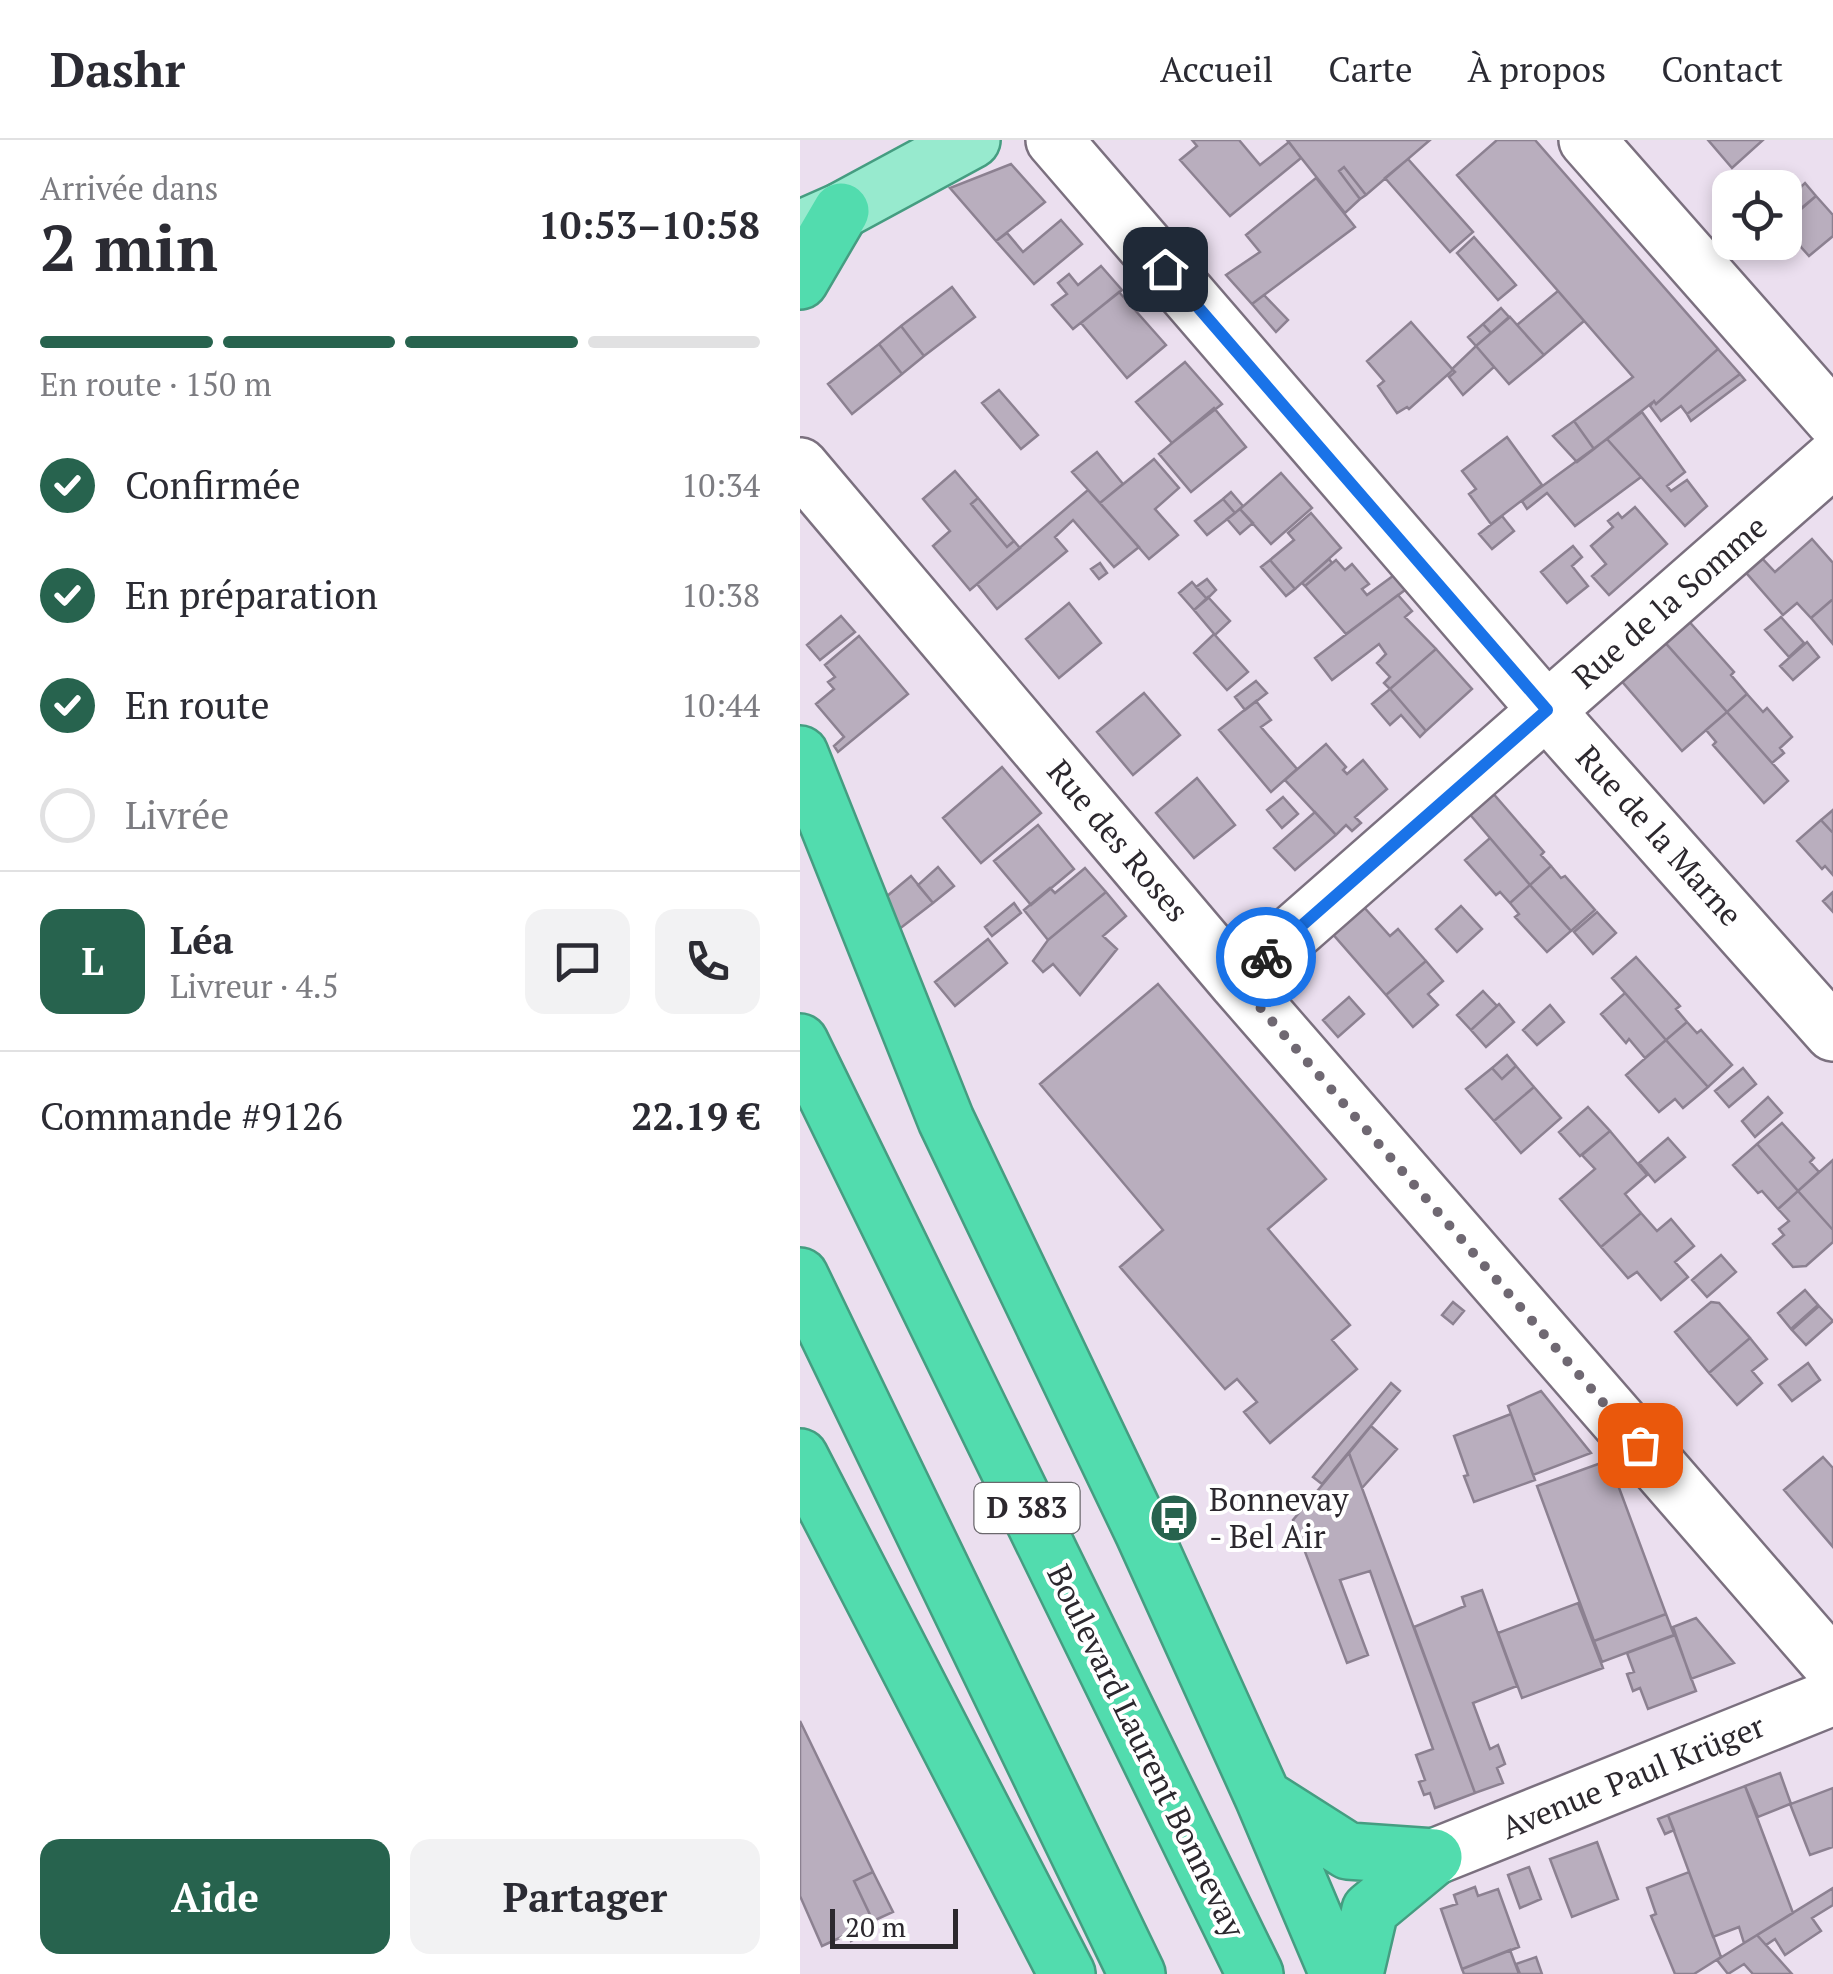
<!DOCTYPE html>
<html lang="fr">
<meta charset="utf-8">
<style>
:root{--surface:#fff;--page:#f2f2f3;--text:#2b2b33;--muted:#7c7c81;--line:#e1e1e2;--accent:#27634e}
body{margin:0;font-family:"PT Serif",serif;background:var(--page);color:var(--text);height:100vh;display:flex;flex-direction:column;font-size:38px;white-space:nowrap}
*{box-sizing:border-box;margin:0}
p{font-size:32px;color:var(--muted)}
.icon{flex:none;width:55px;height:55px;fill:none;stroke:currentColor;stroke-width:2;stroke-linecap:round;stroke-linejoin:round}
.map{position:relative;flex:1;overflow:hidden}
.side{display:flex;flex-direction:column;background:var(--surface);width:800px}
.side>*{flex:none}
.controls{position:absolute;left:912px;top:30px;display:grid;gap:20px}
.controls a{display:grid;place-items:center;width:90px;height:90px;border-radius:20px;background:var(--surface);box-shadow:0 5px 15px #0003;font-size:50px}
.scale{position:absolute;left:30px;bottom:25px;width:128px;box-sizing:border-box;padding-left:10px;border:5px solid #2c282e;border-top:0;font-size:28px;line-height:35px;white-space:nowrap;color:#2c282e;-webkit-text-stroke:8px #fff;paint-order:stroke}
.pin{position:absolute;display:grid;place-items:center;width:85px;height:85px;color:#fff;margin:-42px;border-radius:20px;box-shadow:0 5px 15px #0006}
.courier{position:absolute;display:grid;place-items:center;width:100px;height:100px;margin:-50px;border:8px solid #1a73e8;border-radius:50%;background:#fff;color:#222;box-shadow:0 2px 12px #0007}
.headline em{font-style:normal;font-weight:700}
.headline div{display:flex;flex-direction:column-reverse}
.headline{display:flex;align-items:center;justify-content:space-between;height:170px;padding:0 40px}
h1{font-size:65px;font-weight:700;line-height:75px}
.bar{display:grid;grid-template-columns:repeat(4,1fr);gap:15px 10px;align-content:center;height:120px;padding:0 40px}
.bar i{height:12px;border-radius:8px;background:var(--line)}
.bar .selected{background:var(--accent)}
.bar p{grid-column:span 4}
.line{display:flex;align-items:center;gap:25px;padding:0 40px;border-top:2px solid var(--line)}
.line div{flex:1}
.round{display:grid;place-items:center;flex:none;width:105px;height:105px;border-radius:20px;background:var(--page)}
ol{padding:0 40px;list-style:none}
li{display:flex;align-items:center;gap:30px;height:110px}
li p{margin-inline-start:auto}
li .icon{padding:10px;border-radius:50%;background:var(--accent);color:#fff;stroke-width:4}
li:last-child{color:var(--muted)}
li i{width:55px;height:55px;border:5px solid var(--line);border-radius:50%}
.cta{display:flex;gap:20px;margin-top:auto;padding:20px 40px}
.cta a{flex:1;height:115px;border-radius:20px;background:var(--accent);color:#fff;font-size:40px;font-weight:700;line-height:115px;text-align:center}
.cta a+a{background:var(--page);color:var(--text)}
header{display:flex;align-items:center;gap:60px;box-sizing:border-box;height:140px;padding:0 50px;background:var(--surface);border-bottom:2px solid var(--line)}
header strong{font-size:48px}
nav{display:flex;gap:55px;margin-inline-start:auto;font-size:35px}
main{display:flex;flex:1;min-height:0}
.map>svg:first-child{display:block}
.building{fill:#b9aebe;stroke:#8c8191;stroke-width:2.5}
.lines{fill:none;stroke-linecap:round;stroke-linejoin:round}
.minor-casing{stroke:#7b707f;stroke-width:60}
.major-casing{stroke:#459d81;stroke-width:60}
.highway-casing{stroke:#459d81;stroke-width:60}
.minor{stroke:#fff;stroke-width:55}
.major{stroke:#97eace;stroke-width:55}
.highway{stroke:#52dcae;stroke-width:55}
.done{stroke:#6f6872;stroke-width:10;stroke-dasharray:0 18}
.route{stroke:#1a73e8;stroke-width:12}
.labels{text-anchor:middle;stroke-width:8;stroke-linejoin:round;paint-order:stroke}
.shield{fill:#fff;stroke:#6b686d;stroke-width:2.5}
.shield-label{font-size:30px;font-weight:bold;fill:#2c282e}
.street-label{font-size:32px;fill:#2c282e;stroke:#fff}
.poi-label{font-size:32px;fill:#2c282e;stroke:#fff;text-anchor:start}
</style>
<header>
<strong>Dashr</strong>
<nav><a>Accueil</a><a>Carte</a><a>À propos</a><a>Contact</a></nav>
</header>
<main>
<section class="side">
<div class="headline"><div><h1>2 min</h1><p>Arrivée dans</p></div><em>10:53–10:58</em></div>
<div class="bar"><i class="selected"></i><i class="selected"></i><i class="selected"></i><i></i><p>En route · 150 m</p></div>
<ol>
<li><svg class="icon" aria-label="check" viewBox="0 0 24 24"><path d="M5 12l5 5 9-10"/></svg>Confirmée<p>10:34</p></li>
<li><svg class="icon" aria-label="check" viewBox="0 0 24 24"><path d="M5 12l5 5 9-10"/></svg>En préparation<p>10:38</p></li>
<li><svg class="icon" aria-label="check" viewBox="0 0 24 24"><path d="M5 12l5 5 9-10"/></svg>En route<p>10:44</p></li>
<li><i></i>Livrée</li>
</ol>
<div class="line" style="height:180px"><b class="round" style="background:var(--accent);color:#fff">L</b><div><b>Léa</b><p>Livreur · 4.5</p></div><a class="round"><svg class="icon" aria-label="chat" viewBox="0 0 24 24"><path d="M4 5h16v11H9l-5 4z"/></svg></a><a class="round"><svg class="icon" aria-label="phone" viewBox="0 0 24 24"><path d="M5 4h4l2 5-3 2q2 4 5 5l2-3 5 2v4C11 20 4 13 5 4z"/></svg></a></div>
<div class="line" style="height:130px"><div>Commande #9126</div><b>22.19 €</b></div>
<div class="cta"><a>Aide</a><a>Partager</a></div>
</section>
<div class="map">
<svg width="1033" height="1834" viewBox="0 0 1033 1834">
<rect width="100%" height="100%" fill="#ebdfef"/>
<path class="building" d="M 392,0 L 439,0 L 460,25 L 489,2 L 501,18 L 430,76 L 380,20 L 397,6 Z
M 487,0 L 630,0 L 566,55 L 544,27 L 539,31 L 560,59 L 545,73 Z
M 697,0 L 735,0 L 918,209 L 856,264 L 854,261 L 794,309 L 774,281 L 833,237 L 657,35 Z
M 908,0 L 963,0 L 932,28 Z
M 608,19 L 673,92 L 650,112 L 585,38 Z
M 211,24 L 245,62 L 196,101 L 150,48 Z
M 544,27 L 566,55 L 560,59 L 539,31 Z
M 516,38 L 555,87 L 452,164 L 426,135 L 460,112 L 446,95 Z
M 1005,43 L 1016,56 L 999,70 L 989,58 Z
M 1016,56 L 1033,75 L 1033,96 L 1009,116 L 985,89 L 985,83 Z
M 261,80 L 282,104 L 234,144 L 196,101 L 207,93 L 223,112 Z
M 674,97 L 716,145 L 698,160 L 657,113 Z
M 301,126 L 322,150 L 273,189 L 252,165 L 267,154 L 258,143 L 269,134 L 278,145 Z
M 152,147 L 175,177 L 124,216 L 101,186 Z
M 758,151 L 784,181 L 744,215 L 717,185 Z
M 319,152 L 366,205 L 327,238 L 281,183 Z
M 464,155 L 488,180 L 476,192 L 452,164 Z
M 701,168 L 709,177 L 691,193 L 683,184 Z
M 710,177 L 744,215 L 709,244 L 676,206 Z
M 611,182 L 653,230 L 609,269 L 607,267 L 597,273 L 578,246 L 584,241 L 567,221 Z
M 683,184 L 691,193 L 676,206 L 668,197 Z
M 101,186 L 124,216 L 102,234 L 79,204 Z
M 79,204 L 102,234 L 52,274 L 28,244 Z
M 676,206 L 694,227 L 663,255 L 649,237 L 655,232 L 652,229 Z
M 918,209 L 940,234 L 887,274 L 881,266 L 861,281 L 850,266 L 854,261 L 856,264 Z
M 385,222 L 422,264 L 372,303 L 336,262 Z
M 940,234 L 945,240 L 891,281 L 887,274 Z
M 199,250 L 238,295 L 221,309 L 182,263 Z
M 414,268 L 446,307 L 391,352 L 359,314 Z
M 842,272 L 885,332 L 867,346 L 871,351 L 887,340 L 907,366 L 885,386 L 807,299 Z
M 774,281 L 794,309 L 777,322 L 753,296 Z
M 707,297 L 742,345 L 691,384 L 669,354 L 676,349 L 662,331 Z
M 807,299 L 841,337 L 775,386 L 747,353 L 727,369 L 722,361 Z
M 297,312 L 323,344 L 300,363 L 272,332 Z
M 354,319 L 379,348 L 355,369 L 378,395 L 349,419 L 300,363 Z
M 155,331 L 178,358 L 171,364 L 207,407 L 214,401 L 220,408 L 170,450 L 133,406 L 150,391 L 123,359 Z
M 481,333 L 512,368 L 471,404 L 440,369 Z
M 288,350 L 339,407 L 314,427 L 273,380 L 255,397 L 267,411 L 197,469 L 177,444 Z
M 431,352 L 443,366 L 435,373 L 423,359 Z
M 178,358 L 214,401 L 207,407 L 171,364 Z
M 423,359 L 435,373 L 407,395 L 395,381 Z
M 835,367 L 867,404 L 809,455 L 792,436 L 806,424 L 791,406 L 813,387 L 808,381 L 818,373 L 822,378 Z
M 440,369 L 453,383 L 440,394 L 427,379 Z
M 511,373 L 541,408 L 495,449 L 470,420 L 494,400 L 488,393 Z
M 702,376 L 714,391 L 692,409 L 679,394 Z
M 1012,399 L 1033,423 L 1033,459 L 1011,478 L 997,463 L 983,475 L 942,428 L 958,414 L 975,432 Z
M 773,406 L 782,417 L 772,426 L 788,446 L 767,463 L 741,432 Z
M 529,419 L 532,423 L 505,446 L 502,443 Z
M 470,420 L 495,449 L 486,456 L 461,427 Z
M 536,420 L 545,430 L 552,424 L 569,444 L 562,449 L 567,455 L 597,433 L 609,447 L 546,494 L 505,446 Z
M 300,423 L 307,433 L 299,439 L 291,429 Z
M 407,439 L 416,450 L 407,459 L 396,447 Z
M 392,442 L 407,459 L 394,470 L 379,453 Z
M 598,455 L 612,471 L 605,477 L 636,509 L 590,549 L 584,543 L 590,537 L 577,523 L 586,514 L 579,504 L 532,540 L 515,518 Z
M 408,457 L 430,481 L 415,495 L 394,470 Z
M 1033,459 L 1033,504 L 1011,478 Z
M 269,463 L 301,503 L 259,538 L 226,499 Z
M 41,476 L 55,492 L 20,520 L 7,505 Z
M 981,477 L 1004,503 L 989,517 L 965,490 Z
M 886,478 L 934,532 L 931,535 L 947,554 L 927,572 L 862,499 Z
M 414,494 L 448,532 L 427,550 L 394,513 Z
M 59,496 L 108,554 L 38,612 L 34,606 L 44,597 L 16,564 L 34,549 L 28,542 L 35,537 L 25,525 Z
M 862,499 L 927,572 L 882,611 L 819,538 Z
M 1007,502 L 1019,517 L 993,540 L 980,526 Z
M 636,509 L 672,549 L 626,591 L 590,549 Z
M 456,541 L 467,553 L 445,570 L 435,557 Z
M 590,549 L 626,591 L 620,597 L 601,575 L 590,585 L 572,564 Z
M 344,553 L 380,595 L 333,635 L 297,592 Z
M 947,554 L 963,572 L 967,568 L 992,597 L 980,608 L 984,613 L 972,623 L 927,572 Z
M 456,561 L 471,580 L 461,587 L 497,629 L 471,652 L 419,590 Z
M 927,572 L 988,641 L 964,663 L 913,605 L 916,602 L 906,590 Z
M 526,604 L 546,627 L 543,630 L 547,634 L 563,620 L 587,649 L 555,677 L 561,683 L 552,691 L 546,685 L 536,695 L 485,640 Z
M 202,627 L 241,673 L 181,723 L 143,678 Z
M 397,638 L 435,685 L 394,718 L 356,673 Z
M 691,651 L 744,712 L 741,715 L 751,726 L 730,745 L 667,671 Z
M 483,657 L 498,674 L 482,688 L 467,670 Z
M 1033,670 L 1033,693 L 1021,680 Z
M 515,672 L 536,695 L 495,730 L 474,708 Z
M 1021,680 L 1033,693 L 1033,735 L 1025,726 L 1022,729 L 997,701 Z
M 238,685 L 274,729 L 231,765 L 194,721 Z
M 690,698 L 730,745 L 710,763 L 700,752 L 696,755 L 665,720 Z
M 751,726 L 761,738 L 765,736 L 795,770 L 771,791 L 730,745 Z
M 138,727 L 154,746 L 133,763 L 118,745 Z
M 285,728 L 306,752 L 248,800 L 224,770 L 250,748 L 255,753 Z
M 111,736 L 133,763 L 98,790 L 86,757 Z
M 730,745 L 771,791 L 747,812 L 715,777 L 719,774 L 710,763 Z
M 306,752 L 326,776 L 303,796 L 317,809 L 280,855 L 253,824 L 243,832 L 233,821 L 248,800 Z
M 1033,752 L 1033,772 L 1023,761 Z
M 214,763 L 221,773 L 192,796 L 185,787 Z
M 562,765 L 590,796 L 598,789 L 626,821 L 586,855 L 531,792 Z
M 661,766 L 682,789 L 657,812 L 636,789 Z
M 797,772 L 816,793 L 793,814 L 774,792 Z
M 188,799 L 207,823 L 155,866 L 135,842 Z
M 836,817 L 880,866 L 876,869 L 887,882 L 866,900 L 812,838 Z
M 626,821 L 643,841 L 628,854 L 638,865 L 613,887 L 586,855 Z
M 358,844 L 526,1039 L 468,1089 L 550,1185 L 532,1200 L 557,1229 L 470,1303 L 444,1272 L 457,1262 L 437,1239 L 425,1249 L 320,1127 L 363,1090 L 240,944 Z
M 683,851 L 697,866 L 671,890 L 657,875 Z
M 825,853 L 866,900 L 845,918 L 829,899 L 826,903 L 801,874 Z
M 549,857 L 564,874 L 538,897 L 523,880 Z
M 699,864 L 714,882 L 686,907 L 671,890 Z
M 750,865 L 764,882 L 737,905 L 723,890 Z
M 887,882 L 897,893 L 901,890 L 932,925 L 908,947 L 866,900 Z
M 866,900 L 908,947 L 883,968 L 875,959 L 859,972 L 826,935 Z
M 707,915 L 716,926 L 702,939 L 692,928 Z
M 716,926 L 734,947 L 694,981 L 666,949 L 692,928 L 702,939 Z
M 943,928 L 956,944 L 929,967 L 915,951 Z
M 734,947 L 761,978 L 721,1013 L 694,981 Z
M 968,957 L 982,973 L 955,997 L 942,981 Z
M 788,967 L 810,991 L 780,1016 L 759,992 Z
M 982,983 L 1014,1018 L 1010,1022 L 1019,1032 L 998,1051 L 957,1004 Z
M 810,991 L 847,1035 L 825,1054 L 841,1073 L 801,1107 L 760,1059 L 795,1029 L 782,1015 Z
M 868,998 L 885,1017 L 855,1042 L 839,1023 Z
M 957,1004 L 998,1051 L 978,1069 L 962,1051 L 958,1053 L 933,1025 Z
M 1033,1020 L 1033,1090 L 998,1051 Z
M 998,1051 L 1033,1090 L 1033,1102 L 1006,1126 L 993,1127 L 973,1104 L 984,1095 L 979,1089 L 989,1081 L 978,1069 Z
M 841,1073 L 857,1091 L 871,1079 L 894,1106 L 875,1122 L 888,1137 L 861,1160 L 837,1132 L 828,1138 L 801,1107 Z
M 921,1115 L 936,1132 L 907,1157 L 892,1140 Z
M 1005,1150 L 1018,1165 L 991,1189 L 978,1173 Z
M 653,1162 L 664,1171 L 653,1184 L 642,1175 Z
M 911,1162 L 919,1163 L 950,1198 L 909,1233 L 875,1192 Z
M 1019,1166 L 1033,1181 L 1006,1205 L 992,1190 Z
M 950,1198 L 967,1219 L 952,1231 L 962,1243 L 937,1265 L 909,1233 Z
M 1008,1223 L 1020,1240 L 992,1261 L 979,1245 Z
M 591,1243 L 600,1251 L 522,1344 L 513,1337 Z
M 741,1251 L 791,1313 L 733,1335 L 708,1266 Z
M 711,1274 L 735,1340 L 674,1362 L 664,1336 L 668,1335 L 654,1296 Z
M 571,1286 L 597,1309 L 562,1348 L 549,1313 Z
M 549,1313 L 675,1653 L 635,1668 L 630,1653 L 624,1655 L 619,1642 L 625,1640 L 616,1615 L 633,1609 L 570,1431 L 540,1440 L 568,1515 L 547,1523 L 493,1380 Z
M 1023,1317 L 1033,1328 L 1033,1407 L 984,1350 Z
M 801,1323 L 815,1337 L 866,1474 L 794,1501 L 737,1346 Z
M 682,1450 L 717,1546 L 673,1563 L 690,1609 L 698,1605 L 705,1624 L 697,1628 L 703,1643 L 675,1653 L 614,1487 L 665,1466 L 662,1457 Z
M 778,1463 L 803,1528 L 722,1558 L 698,1493 Z
M 866,1474 L 874,1495 L 802,1522 L 794,1501 Z
M 896,1478 L 934,1523 L 891,1539 L 873,1487 Z
M 875,1495 L 896,1551 L 848,1569 L 840,1548 L 833,1551 L 827,1534 L 834,1532 L 827,1513 Z
M 0,1581 L 73,1732 L 54,1741 L 73,1781 L 59,1788 L 62,1795 L 51,1801 L 48,1794 L 22,1806 L 0,1756 Z
M 980,1633 L 991,1664 L 1033,1648 L 1033,1707 L 1010,1715 L 990,1664 L 958,1677 L 945,1646 Z
M 945,1646 L 993,1773 L 944,1803 L 939,1787 L 913,1797 L 868,1675 Z
M 868,1675 L 874,1690 L 865,1694 L 858,1679 Z
M 797,1702 L 818,1759 L 772,1777 L 750,1719 Z
M 729,1727 L 741,1759 L 720,1768 L 708,1735 Z
M 73,1732 L 93,1772 L 73,1781 L 54,1741 Z
M 889,1732 L 921,1817 L 894,1834 L 875,1834 L 851,1776 L 856,1774 L 847,1748 Z
M 675,1747 L 678,1756 L 698,1749 L 719,1807 L 662,1829 L 641,1769 L 657,1764 L 654,1755 Z
M 1033,1748 L 1033,1765 L 1012,1778 L 1021,1791 L 985,1815 L 975,1799 L 966,1805 L 957,1795 Z
M 957,1795 L 966,1805 L 992,1834 L 953,1834 L 944,1824 L 928,1834 L 917,1820 Z
M 710,1810 L 719,1834 L 664,1834 L 662,1829 Z
M 736,1817 L 742,1834 L 720,1834 L 716,1824 Z"/>
<g class="lines">
<g class="minor-casing">
<path id="minor" d="M 254,0 L 768,595 L 1033,893
M 787,0 L 1033,279
M 0,326 L 437,842 L 1033,1527
M 437,842 L 1033,319
M 634,1717 L 1033,1557"/>
</g>
<g class="major-casing">
<path id="major" d="M 0,89 L 41,71 L 172,0"/>
</g>
<g class="highway-casing">
<path id="highway" d="M 0,141 L 41,71
M 0,614 L 146,980 L 343,1392 L 463,1657 L 538,1834
M 0,902 L 455,1834
M 0,1136 L 337,1834
M 0,1317 L 267,1834
M 463,1657 L 548,1711 L 634,1717
M 555,1834 L 570,1770 L 634,1717"/>
</g>
<use href="#minor" class="minor"/>
<use href="#major" class="major"/>
<use href="#highway" class="highway"/>
</g>
<g class="lines">
<path class="done" d="M 466,817 L 438,842 L 840,1305"/>
<path class="route" d="M 365,129 L 747,570 L 466,817"/>
</g>
<defs>
<g id="bus-disc" transform="scale(2.5)"><circle r="9.5" fill="#27634e" stroke="#fff"/><path d="M-5-6H5V4H4V6H2V4H-2V6H-4V4H-5ZM-3.5-4V0h7V-4ZM-3.5 1.2v1.5H-2V1.2ZM2 1.2v1.5H3.5V1.2Z" fill="#fff"/></g>
</defs>
<g fill-rule="evenodd">
<use href="#bus-disc" x="374" y="1378"/>
</g>
<g class="labels">
<rect class="shield" x="174.5" y="1343" width="105" height="50" rx="8"/>
<g class="shield-label">
<text x="227" y="1378">D 383</text>
</g>
<g class="street-label">
<text transform="translate(870 462) rotate(-41)" y="11">Rue de la Somme</text>
<text transform="translate(859 696) rotate(48)" y="11">Rue de la Marne</text>
<text transform="translate(318 701) rotate(50)" y="11">Rue des Roses</text>
<text transform="translate(346 1611) rotate(64)" y="11">Boulevard Laurent Bonnevay</text>
<text transform="translate(833 1637) rotate(-22)" y="11">Avenue Paul Krüger</text>
</g>
<g class="poi-label">
<text x="409" y="1371">Bonnevay<tspan x="409" dy="37">- Bel Air</tspan></text>
</g>
</g>
</svg>
<div class="controls">
<a><svg class="icon" aria-label="locate" viewBox="0 0 24 24"><circle cx="12" cy="12" r="6"/><path d="M12 2v4M12 18v4M2 12h4M18 12h4"/></svg></a>
</div>
<div class="scale">20 m</div>
<div class="pin" style="left:840px;top:1305px;background:#ea580c"><svg class="icon" aria-label="bag" viewBox="0 0 24 24"><path d="M5 8h14l-1 12H6zM9 8a3 3 0 0 1 6 0"/></svg></div>
<div class="pin" style="left:365px;top:129px;background:#1f2937"><svg class="icon" aria-label="home" viewBox="0 0 24 24"><path d="M3 11l9-7 9 7M6 9v11h12V9"/></svg></div>
<div class="courier" style="left:466px;top:817px"><svg class="icon" aria-label="bike" viewBox="0 0 24 24"><circle cx="6" cy="16" r="4"/><circle cx="18" cy="16" r="4"/><path d="M6 16l4-8h5l3 8M10 8l3 8H6M13 5h3"/></svg></div>
</div>
</main>
